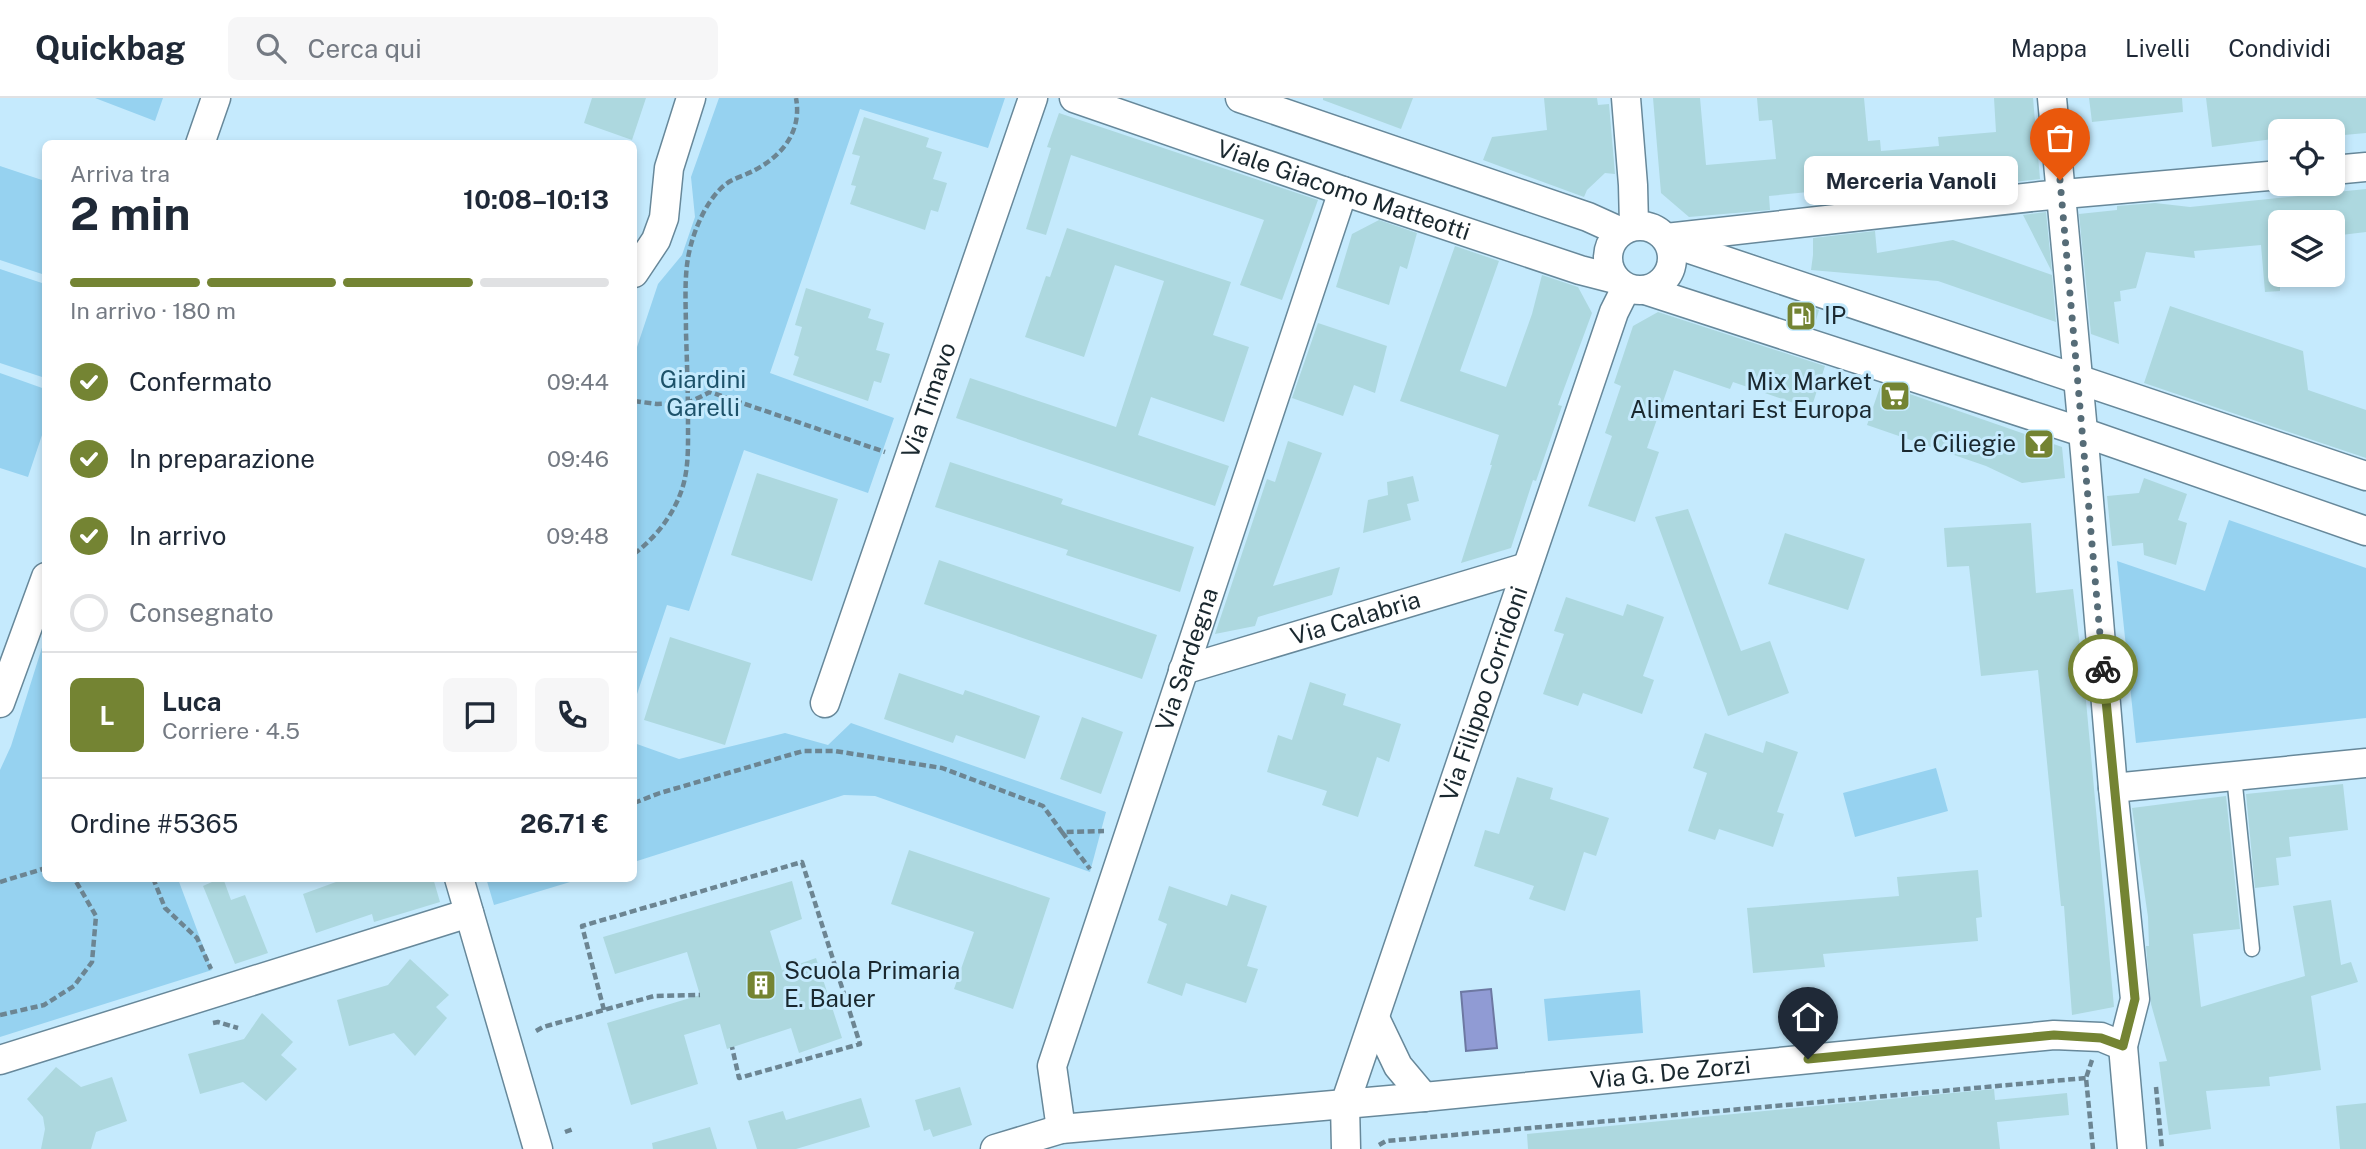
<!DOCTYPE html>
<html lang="it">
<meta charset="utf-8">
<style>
:root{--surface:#fff;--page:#f6f6f7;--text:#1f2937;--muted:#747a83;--line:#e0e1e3;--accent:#748433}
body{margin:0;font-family:"Public Sans",sans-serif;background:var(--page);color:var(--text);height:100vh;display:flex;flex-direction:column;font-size:26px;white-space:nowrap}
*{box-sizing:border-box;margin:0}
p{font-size:23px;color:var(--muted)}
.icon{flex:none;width:38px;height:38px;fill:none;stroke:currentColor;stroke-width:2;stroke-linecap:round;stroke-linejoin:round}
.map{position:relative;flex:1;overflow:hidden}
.sheet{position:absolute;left:42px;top:42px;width:595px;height:742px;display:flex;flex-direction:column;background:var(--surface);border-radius:10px;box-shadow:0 4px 10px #0003}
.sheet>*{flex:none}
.tools{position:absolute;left:2268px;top:21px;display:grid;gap:14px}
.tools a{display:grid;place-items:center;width:77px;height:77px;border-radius:10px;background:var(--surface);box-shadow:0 4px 10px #0003;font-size:35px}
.pin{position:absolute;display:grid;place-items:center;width:60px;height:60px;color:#fff;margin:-72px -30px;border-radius:50% 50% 50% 0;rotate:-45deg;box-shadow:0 0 7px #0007}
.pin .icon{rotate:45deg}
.courier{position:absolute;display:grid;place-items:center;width:70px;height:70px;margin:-35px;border:5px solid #748433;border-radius:50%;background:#fff;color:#222;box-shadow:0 2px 9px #0007}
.bubble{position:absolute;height:49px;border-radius:10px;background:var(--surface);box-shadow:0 4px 10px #0003;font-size:23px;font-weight:700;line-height:49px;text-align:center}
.head em{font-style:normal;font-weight:700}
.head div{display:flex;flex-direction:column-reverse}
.head{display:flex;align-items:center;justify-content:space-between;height:119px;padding:0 28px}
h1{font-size:46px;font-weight:700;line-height:52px}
.bar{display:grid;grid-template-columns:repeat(4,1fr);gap:10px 7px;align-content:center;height:84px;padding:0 28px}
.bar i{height:9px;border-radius:5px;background:var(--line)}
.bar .current{background:var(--accent)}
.bar p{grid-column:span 4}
.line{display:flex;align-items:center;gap:18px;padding:0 28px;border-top:2px solid var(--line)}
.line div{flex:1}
.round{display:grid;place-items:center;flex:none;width:74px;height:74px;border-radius:10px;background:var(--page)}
ol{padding:0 28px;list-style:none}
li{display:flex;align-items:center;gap:21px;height:77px}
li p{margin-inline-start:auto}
li .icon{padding:7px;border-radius:50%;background:var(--accent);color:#fff;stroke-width:4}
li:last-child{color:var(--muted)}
li i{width:38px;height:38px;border:4px solid var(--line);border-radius:50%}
header{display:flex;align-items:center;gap:42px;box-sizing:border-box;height:98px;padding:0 35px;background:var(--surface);border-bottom:2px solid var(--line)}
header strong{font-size:33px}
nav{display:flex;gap:38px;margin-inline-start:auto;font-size:24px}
.search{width:490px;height:63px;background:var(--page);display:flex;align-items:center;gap:18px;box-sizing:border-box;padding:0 24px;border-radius:10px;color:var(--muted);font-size:26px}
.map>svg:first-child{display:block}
.green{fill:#96d2f0}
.water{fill:#909bd4;stroke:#6d78a2;stroke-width:2}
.building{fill:#add8df}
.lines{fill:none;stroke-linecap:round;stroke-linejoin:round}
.service-casing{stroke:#67889a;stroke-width:17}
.minor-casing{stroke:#67889a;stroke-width:31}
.path{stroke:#6c8592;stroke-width:4.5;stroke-dasharray:7 3.5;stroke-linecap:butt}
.service{stroke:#fff;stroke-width:14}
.minor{stroke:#fff;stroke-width:28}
.done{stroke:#566c77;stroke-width:7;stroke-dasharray:0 12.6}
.route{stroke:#748433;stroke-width:9}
.labels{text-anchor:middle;stroke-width:6;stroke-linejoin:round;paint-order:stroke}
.street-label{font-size:24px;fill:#1a282f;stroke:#c5eafd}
.poi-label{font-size:24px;fill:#1a282f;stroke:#c5eafd;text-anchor:start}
.park-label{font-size:24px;fill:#1d526a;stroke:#c5eafd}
</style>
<header>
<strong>Quickbag</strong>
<div class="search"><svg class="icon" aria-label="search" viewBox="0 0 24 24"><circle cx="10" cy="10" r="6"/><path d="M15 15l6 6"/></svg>Cerca qui</div>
<nav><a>Mappa</a><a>Livelli</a><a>Condividi</a></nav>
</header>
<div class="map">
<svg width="2366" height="1051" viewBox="0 0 2366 1051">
<rect width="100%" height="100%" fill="#c5eafd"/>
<path class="green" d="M 95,0 L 163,0 L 155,23 Z
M 719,0 L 1005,0 L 988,50 L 860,11 L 770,275 L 894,320 L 868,395 L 744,352 L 689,513 L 667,507 L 634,605 L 634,258 L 658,186 L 682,157 L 695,119 L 691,79 Z
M 0,68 L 45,83 L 45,177 L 0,162 Z
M 0,171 L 45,186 L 45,280 L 0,265 Z
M 0,275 L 45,291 L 45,328 L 28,379 L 0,370 Z
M 2229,422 L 2366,470 L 2366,620 L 2136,645 L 2117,463 L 2205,493 Z
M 45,540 L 46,780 L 178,781 L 212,872 L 0,939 L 0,672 L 11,648 Z
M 851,625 L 1106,714 L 1090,774 L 875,698 L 844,697 L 634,764 L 634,645 L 679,661 L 785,635 L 828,647 Z
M 1936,670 L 1948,713 L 1855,739 L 1843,695 Z
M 486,780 L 580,780 L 580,781 L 494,807 Z
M 1640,892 L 1643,935 L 1548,943 L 1544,901 Z"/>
<path class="water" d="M 1491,891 L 1497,950 L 1466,953 L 1461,894 Z"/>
<path class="building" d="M 592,0 L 646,0 L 632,42 L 584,25 Z
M 1323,0 L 1413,0 L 1401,31 L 1323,2 Z
M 1544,0 L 1597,0 L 1598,7 L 1609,6 L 1615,76 L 1605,75 L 1587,92 L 1584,99 L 1483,62 L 1492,39 L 1547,32 Z
M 1653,0 L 1700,0 L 1706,67 L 1776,61 L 1772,22 L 1759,23 L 1757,0 L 1864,0 L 1868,43 L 1880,42 L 1881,53 L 1939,48 L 1938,39 L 1996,34 L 1994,0 L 2033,0 L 2040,81 L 1950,91 L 1949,85 L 1828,97 L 1828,92 L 1769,98 L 1770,112 L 1689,119 L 1661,95 Z
M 2089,0 L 2182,0 L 2183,14 L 2092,24 Z
M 2206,0 L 2366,0 L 2366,35 L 2333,38 L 2333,33 L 2272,33 L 2273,41 L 2212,49 Z
M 1059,15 L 1318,102 L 1282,202 L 1240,187 L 1264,122 L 1071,57 L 1046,137 L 1026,131 L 1051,50 L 1047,49 Z
M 864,19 L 929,40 L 926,49 L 942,54 L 933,81 L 947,85 L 938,114 L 931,112 L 925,132 L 850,106 L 856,88 L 851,87 L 860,58 L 852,56 Z
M 2366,91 L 2366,134 L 2333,138 L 2333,124 L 2280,124 L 2280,193 L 2265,194 L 2261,147 L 2194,153 L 2195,160 L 2146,154 L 2136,190 L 2120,193 L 2121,203 L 2114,204 L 2119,246 L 2091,236 L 2079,116 L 2117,112 L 2117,108 L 2155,105 L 2190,109 Z
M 2046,114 L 2052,174 L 2023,117 Z
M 1379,122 L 1417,135 L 1407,171 L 1400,168 L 1389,207 L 1336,189 L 1352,136 Z
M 1067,130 L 1231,184 L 1213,237 L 1249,249 L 1224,324 L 1151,299 L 1138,337 L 1229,368 L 1215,408 L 956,320 L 970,280 L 1116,329 L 1164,183 L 1115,167 L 1084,259 L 1025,239 L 1046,178 L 1050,179 Z
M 1875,133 L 1877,155 L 1953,142 L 2052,177 L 2056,224 L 1938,183 L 1811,172 L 1813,157 L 1813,140 Z
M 1455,148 L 1499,163 L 1460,273 L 1506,289 L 1532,216 L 1542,177 L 1578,189 L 1592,215 L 1558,307 L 1562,308 L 1536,383 L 1533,382 L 1511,450 L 1461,465 L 1492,367 L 1490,367 L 1499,337 L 1400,303 Z
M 806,190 L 871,211 L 868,220 L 884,225 L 876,252 L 890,256 L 881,285 L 874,283 L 868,303 L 793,277 L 799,259 L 794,257 L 802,229 L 795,227 Z
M 1797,205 L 1819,212 L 1814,229 L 1791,222 Z
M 2170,208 L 2303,253 L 2308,292 L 2366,312 L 2366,360 L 2144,285 Z
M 1658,214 L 1825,268 L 1811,311 L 1733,284 L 1730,291 L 1674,272 L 1647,350 L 1659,354 L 1635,424 L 1588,408 L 1612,338 L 1605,335 L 1621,288 L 1614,285 L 1633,228 Z
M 1318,225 L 1387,248 L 1375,295 L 1354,287 L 1343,318 L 1292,300 Z
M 1881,286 L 2062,349 L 2065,380 L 2022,385 L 1986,368 L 1867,327 Z
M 1288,343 L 1322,355 L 1273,488 L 1340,469 L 1332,497 L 1258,519 L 1255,528 L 1215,536 L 1267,381 L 1275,384 Z
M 950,364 L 1063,401 L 1061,406 L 1194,449 L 1180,494 L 1066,457 L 1068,452 L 935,409 Z
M 757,375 L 838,401 L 812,483 L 731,457 Z
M 1413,378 L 1419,403 L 1407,406 L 1411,422 L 1363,435 L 1368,402 L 1388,397 L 1387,384 Z
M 2144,380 L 2187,396 L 2178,422 L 2187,425 L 2176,467 L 2144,457 L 2143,445 L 2112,448 L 2107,398 L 2139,395 Z
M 1688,411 L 1741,553 L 1770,543 L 1789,595 L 1728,618 L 1655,419 Z
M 2031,425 L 2036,495 L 2073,491 L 2084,581 L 2114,909 L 2072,917 L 2064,808 L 2061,808 L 2038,572 L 1981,578 L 1969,468 L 1947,469 L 1944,430 Z
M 1785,435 L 1865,461 L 1848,512 L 1768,486 Z
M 939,462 L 1157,537 L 1142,581 L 924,506 Z
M 1566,499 L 1623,518 L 1627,506 L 1664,519 L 1643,578 L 1654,582 L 1642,616 L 1583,595 L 1578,608 L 1543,596 L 1564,536 L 1554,533 Z
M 670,539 L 751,565 L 725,647 L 644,622 Z
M 899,575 L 963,597 L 965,592 L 1040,618 L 1025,661 L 956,637 L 953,645 L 884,621 Z
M 1310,584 L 1346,596 L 1343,607 L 1401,626 L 1389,664 L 1377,659 L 1358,719 L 1322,707 L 1327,693 L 1267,674 L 1278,637 L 1292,642 Z
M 1082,619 L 1123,634 L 1101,696 L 1060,681 Z
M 1705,635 L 1763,655 L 1766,643 L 1798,654 L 1777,714 L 1784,716 L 1773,749 L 1719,731 L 1715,742 L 1688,733 L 1707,675 L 1693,670 Z
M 1517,679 L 1553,690 L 1550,701 L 1609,720 L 1596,758 L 1584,754 L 1565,813 L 1529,801 L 1534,788 L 1474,768 L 1485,732 L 1499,736 Z
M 2343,686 L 2348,732 L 2289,739 L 2291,758 L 2276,760 L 2279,787 L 2255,790 L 2246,696 Z
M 2226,698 L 2240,831 L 2193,836 L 2201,909 L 2305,878 L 2293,808 L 2331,802 L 2341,867 L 2351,864 L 2358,884 L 2311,898 L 2321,972 L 2269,979 L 2270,988 L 2206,993 L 2211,1031 L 2169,1037 L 2159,964 L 2167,963 L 2151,906 L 2146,848 L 2149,848 L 2148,819 L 2132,710 Z
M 909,752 L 1050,800 L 1013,911 L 954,891 L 974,834 L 891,806 Z
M 1978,772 L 1982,819 L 1976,820 L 1978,843 L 1823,856 L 1825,869 L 1753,875 L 1747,810 L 1899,798 L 1897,779 Z
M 221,780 L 223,780 L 231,802 L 245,797 L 268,855 L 235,866 L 203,788 Z
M 347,780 L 433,780 L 440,804 L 374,824 L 372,816 L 316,835 L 303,796 Z
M 792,783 L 802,821 L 770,833 L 782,872 L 816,860 L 842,940 L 799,955 L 791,930 L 727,951 L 720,926 L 684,937 L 698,986 L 631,1007 L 607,925 L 700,897 L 687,854 L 615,876 L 603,839 Z
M 1169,788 L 1227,808 L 1231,796 L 1267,808 L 1247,868 L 1258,871 L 1246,905 L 1186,885 L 1182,898 L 1147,885 L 1167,826 L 1158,822 Z
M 410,861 L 449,897 L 436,909 L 447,920 L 415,958 L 394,935 L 349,948 L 337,902 L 388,887 Z
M 262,915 L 293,944 L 281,957 L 297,971 L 266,1003 L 243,984 L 200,996 L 188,956 L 244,941 Z
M 56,969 L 81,989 L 112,979 L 127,1023 L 96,1034 L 91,1051 L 41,1051 L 45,1031 L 43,1019 L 27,1001 Z
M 960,989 L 972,1027 L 933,1039 L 930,1031 L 924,1033 L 915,1002 Z
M 1994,991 L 1995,1002 L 2067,995 L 2069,1017 L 1997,1024 L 2000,1051 L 1528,1051 L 1527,1036 Z
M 861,1000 L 870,1029 L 796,1051 L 757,1051 L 748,1023 L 783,1013 L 786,1022 Z
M 2366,1005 L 2366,1051 L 2340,1051 L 2336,1008 Z
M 710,1029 L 717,1051 L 653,1051 L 652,1045 Z"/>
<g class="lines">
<g class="service-casing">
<path id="service" d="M 2234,678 L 2252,851"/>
</g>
<g class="minor-casing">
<g id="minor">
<path id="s1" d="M 1074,0 L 1343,93 L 1580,172 L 1615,181"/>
<path d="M 1240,0 L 1588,119 L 1619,133"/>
<path d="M 1626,0 L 1633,87 L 1634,127"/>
<path d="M 2052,0 L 2085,355 L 2113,690 L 2135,901 L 2123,948 L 2132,1051"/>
<path d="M 200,46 L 216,0"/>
<path d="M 2333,72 L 2366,69"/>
<circle cx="1640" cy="160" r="32"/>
<path d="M 1666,140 L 2041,98 L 2280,77"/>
<path d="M 1669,144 L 2366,378"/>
<path d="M 634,175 L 656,142 L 664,120 L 669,70 L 691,0"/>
<path d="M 1645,192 L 2082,334 L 2366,433"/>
<path id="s2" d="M 1183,572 L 1527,469"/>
<path d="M 0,605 L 46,479"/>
<path id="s3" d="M 825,605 L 1033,0"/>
<path d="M 2113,690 L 2366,665"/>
<path d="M 459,780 L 538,1051"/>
<path d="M 1375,920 L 1398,968 L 1424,999"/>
<path d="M 0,962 L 469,815"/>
<path id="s4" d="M 1061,1031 L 1052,968 L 1343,93"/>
<path id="s5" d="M 995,1051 L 1061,1031 L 1424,999 L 2054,937 L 2101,939 L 2123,948"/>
<path id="s6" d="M 1346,1051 L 1345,1006 L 1614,214 L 1626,190"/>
</g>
</g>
<path class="path" d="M 634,303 L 657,306 L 688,305 L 710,294 L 885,354
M 634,456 C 655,440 672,419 681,394 C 689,373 688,347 688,325 C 688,295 687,265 686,235 C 686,210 684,184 688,160 C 692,136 706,101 726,86 C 734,80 746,77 755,72 C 783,57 802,33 796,0
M 634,705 L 660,695 L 803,653 L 835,653 L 942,670 L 1043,708 L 1062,734 L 1104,733
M 1062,734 L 1090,771
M 153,780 L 165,810 L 197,840 L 211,871
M 0,784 L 46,770
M 604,912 L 582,828 L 802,764 L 860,946 L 739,980 L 732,949
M 0,917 L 44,907 L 74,888 L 92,864 L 96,818 L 74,780
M 213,925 L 218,924 L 238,930
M 536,933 L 543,929 L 654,898 L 700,897
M 2092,962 L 2086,980 L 2093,1051
M 2156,989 L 2162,1051
M 565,1034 L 573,1031
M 1379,1047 L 1386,1043 L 2086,980"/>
<use href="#service" class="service"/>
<use href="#minor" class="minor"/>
</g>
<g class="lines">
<path class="done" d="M 2060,82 L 2103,571"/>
<path class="route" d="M 1808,961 L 2054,937 L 2101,940 L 2123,948 L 2135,901 L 2103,571"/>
</g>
<defs>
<g id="fuel-square" transform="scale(1.575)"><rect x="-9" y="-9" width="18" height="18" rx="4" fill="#748433" stroke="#c5eafd"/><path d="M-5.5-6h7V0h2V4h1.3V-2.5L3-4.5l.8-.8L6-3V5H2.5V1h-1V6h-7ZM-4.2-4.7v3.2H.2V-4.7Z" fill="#fff"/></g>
<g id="supermarket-square" transform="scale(1.575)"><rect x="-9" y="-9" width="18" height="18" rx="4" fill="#748433" stroke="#c5eafd"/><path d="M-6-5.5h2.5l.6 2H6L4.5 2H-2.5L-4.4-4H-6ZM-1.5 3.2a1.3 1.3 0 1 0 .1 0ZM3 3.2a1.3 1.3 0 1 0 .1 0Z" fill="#fff"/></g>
<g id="bar-square" transform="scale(1.575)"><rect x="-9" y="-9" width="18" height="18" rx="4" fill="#748433" stroke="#c5eafd"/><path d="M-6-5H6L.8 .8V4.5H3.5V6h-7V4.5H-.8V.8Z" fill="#fff"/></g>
<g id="building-square" transform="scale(1.575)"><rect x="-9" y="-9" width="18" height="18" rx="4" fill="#748433" stroke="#c5eafd"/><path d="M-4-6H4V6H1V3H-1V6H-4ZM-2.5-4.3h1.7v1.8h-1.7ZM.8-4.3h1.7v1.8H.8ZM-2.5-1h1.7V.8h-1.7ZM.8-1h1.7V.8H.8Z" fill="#fff"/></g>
</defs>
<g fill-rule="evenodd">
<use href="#fuel-square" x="1801" y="218"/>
<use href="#supermarket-square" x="1895" y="298"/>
<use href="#bar-square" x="2039" y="346"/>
<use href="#building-square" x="761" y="887"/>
</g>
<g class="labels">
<g class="street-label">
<text dy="8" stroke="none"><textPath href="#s1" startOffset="285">Viale Giacomo Matteotti</textPath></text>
<text dy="8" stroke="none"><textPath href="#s3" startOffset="320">Via Timavo</textPath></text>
<text dy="8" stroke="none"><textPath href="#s2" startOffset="180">Via Calabria</textPath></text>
<text dy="8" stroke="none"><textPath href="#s4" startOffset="492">Via Sardegna</textPath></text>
<text dy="8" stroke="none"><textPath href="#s6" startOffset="478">Via Filippo Corridoni</textPath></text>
<text dy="8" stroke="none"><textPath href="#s5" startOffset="681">Via G. De Zorzi</textPath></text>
</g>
<g class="poi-label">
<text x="1824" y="226">IP</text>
<text x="1872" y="292" text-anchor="end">Mix Market<tspan x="1872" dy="28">Alimentari Est Europa</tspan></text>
<text x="2016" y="354" text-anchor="end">Le Ciliegie</text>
<text x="784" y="881">Scuola Primaria<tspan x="784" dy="28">E. Bauer</tspan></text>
</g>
<g class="park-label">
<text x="703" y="290">Giardini<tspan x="703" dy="28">Garelli</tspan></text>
</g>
</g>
</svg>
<div class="tools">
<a><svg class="icon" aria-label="locate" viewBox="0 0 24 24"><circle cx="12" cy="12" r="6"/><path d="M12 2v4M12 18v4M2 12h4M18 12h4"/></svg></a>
<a><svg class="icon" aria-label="layers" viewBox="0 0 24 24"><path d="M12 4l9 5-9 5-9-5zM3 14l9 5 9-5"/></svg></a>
</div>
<div class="pin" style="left:2060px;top:82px;background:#ea580c"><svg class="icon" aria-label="bag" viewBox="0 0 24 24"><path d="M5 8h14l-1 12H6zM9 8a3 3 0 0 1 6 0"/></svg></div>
<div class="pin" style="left:1808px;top:961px;background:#1f2937"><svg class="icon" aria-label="home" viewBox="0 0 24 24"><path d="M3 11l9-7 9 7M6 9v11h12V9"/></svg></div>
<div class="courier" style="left:2103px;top:571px"><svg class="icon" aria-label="bike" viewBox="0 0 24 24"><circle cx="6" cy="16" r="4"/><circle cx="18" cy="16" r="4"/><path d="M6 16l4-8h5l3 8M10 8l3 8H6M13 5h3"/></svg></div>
<div class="bubble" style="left:1804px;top:58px;width:214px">Merceria Vanoli</div>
<section class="sheet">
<div class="head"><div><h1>2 min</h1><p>Arriva tra</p></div><em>10:08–10:13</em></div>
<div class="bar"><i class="current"></i><i class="current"></i><i class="current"></i><i></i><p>In arrivo · 180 m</p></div>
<ol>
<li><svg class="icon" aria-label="check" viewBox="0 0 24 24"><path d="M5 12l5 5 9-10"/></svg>Confermato<p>09:44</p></li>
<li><svg class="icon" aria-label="check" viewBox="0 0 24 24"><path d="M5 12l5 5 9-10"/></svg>In preparazione<p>09:46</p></li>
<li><svg class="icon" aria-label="check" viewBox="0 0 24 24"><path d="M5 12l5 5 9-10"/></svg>In arrivo<p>09:48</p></li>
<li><i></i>Consegnato</li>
</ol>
<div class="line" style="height:126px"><b class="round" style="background:var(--accent);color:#fff">L</b><div><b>Luca</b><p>Corriere · 4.5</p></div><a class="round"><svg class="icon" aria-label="chat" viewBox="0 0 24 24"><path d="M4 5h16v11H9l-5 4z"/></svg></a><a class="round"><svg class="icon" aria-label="phone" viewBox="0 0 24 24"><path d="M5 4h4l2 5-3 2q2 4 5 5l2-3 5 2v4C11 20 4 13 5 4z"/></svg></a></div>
<div class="line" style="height:91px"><div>Ordine #5365</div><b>26.71 €</b></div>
</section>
</div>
